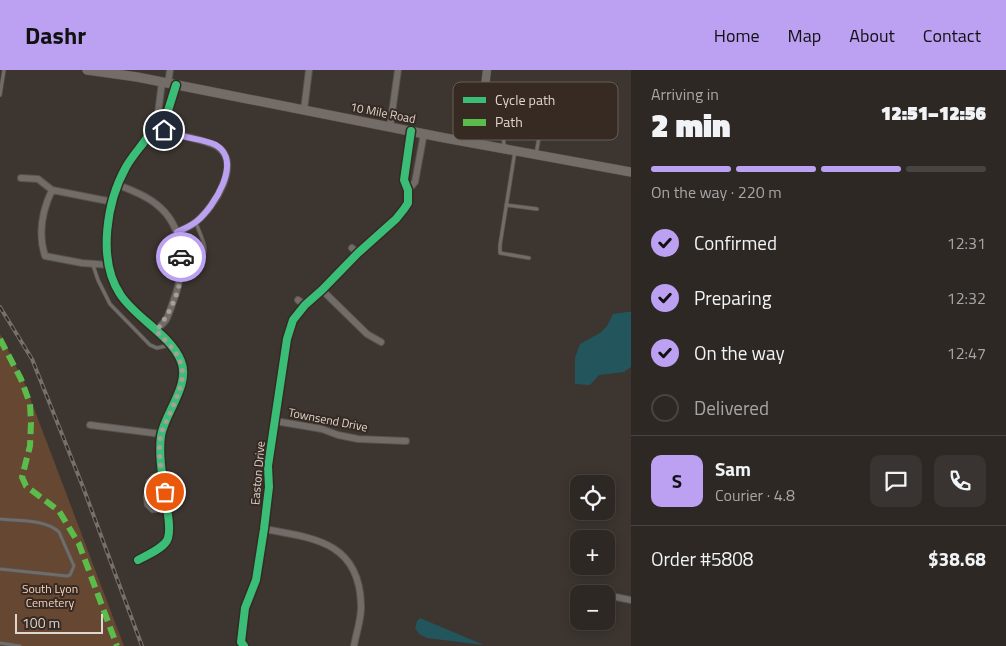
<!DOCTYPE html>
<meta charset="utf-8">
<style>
:root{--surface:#2d2824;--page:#393431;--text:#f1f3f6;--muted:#a7a6a6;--line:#484441;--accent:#bca0f2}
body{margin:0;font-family:"Titillium Web",sans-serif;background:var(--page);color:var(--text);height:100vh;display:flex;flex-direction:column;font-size:19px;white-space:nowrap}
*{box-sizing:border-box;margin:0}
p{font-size:16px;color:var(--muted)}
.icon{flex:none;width:28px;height:28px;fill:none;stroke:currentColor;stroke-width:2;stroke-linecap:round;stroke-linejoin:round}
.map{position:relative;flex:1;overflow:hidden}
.side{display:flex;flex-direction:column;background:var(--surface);width:375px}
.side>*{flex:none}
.fabs{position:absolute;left:570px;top:405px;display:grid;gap:10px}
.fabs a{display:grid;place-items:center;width:45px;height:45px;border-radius:10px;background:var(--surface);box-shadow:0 2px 12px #0003,0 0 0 1px var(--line);font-size:25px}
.scale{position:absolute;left:15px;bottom:12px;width:88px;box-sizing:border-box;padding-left:5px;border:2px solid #ded6d1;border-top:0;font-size:14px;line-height:18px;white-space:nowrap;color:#ded6d1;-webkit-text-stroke:4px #362a22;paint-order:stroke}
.pin{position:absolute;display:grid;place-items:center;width:42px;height:42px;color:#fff;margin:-21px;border:2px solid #fff;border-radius:50%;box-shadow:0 1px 5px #0007}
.courier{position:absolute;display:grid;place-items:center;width:50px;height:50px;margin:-25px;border:4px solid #bca0f2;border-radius:50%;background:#fff;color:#222;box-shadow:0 1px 6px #0007}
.overview em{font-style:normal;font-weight:800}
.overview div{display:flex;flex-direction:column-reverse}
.overview{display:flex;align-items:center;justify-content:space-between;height:85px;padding:0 20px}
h1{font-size:32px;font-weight:800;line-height:38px}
.bar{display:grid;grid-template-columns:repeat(4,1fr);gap:8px 5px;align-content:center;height:60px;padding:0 20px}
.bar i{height:6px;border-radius:4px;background:var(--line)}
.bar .current{background:var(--accent)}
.bar p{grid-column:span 4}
.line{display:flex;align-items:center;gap:12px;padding:0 20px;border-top:1px solid var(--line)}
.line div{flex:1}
.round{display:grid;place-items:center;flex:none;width:52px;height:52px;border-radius:10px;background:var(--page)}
ol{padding:0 20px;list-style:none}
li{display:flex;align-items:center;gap:15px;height:55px}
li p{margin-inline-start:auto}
li .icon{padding:5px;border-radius:50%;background:var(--accent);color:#111;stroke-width:4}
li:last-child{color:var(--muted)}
li i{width:28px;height:28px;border:2px solid var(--line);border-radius:50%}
header{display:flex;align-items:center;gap:30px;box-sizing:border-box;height:70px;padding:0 25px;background:var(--accent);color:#111}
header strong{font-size:24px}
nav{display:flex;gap:28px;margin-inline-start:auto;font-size:18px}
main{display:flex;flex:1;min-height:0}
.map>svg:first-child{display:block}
.green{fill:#664732}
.water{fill:#23555d}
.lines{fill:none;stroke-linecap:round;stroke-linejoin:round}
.service-casing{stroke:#57524e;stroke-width:4.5}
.minor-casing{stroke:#57524e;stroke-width:8}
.tertiary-casing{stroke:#57524e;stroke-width:9}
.secondary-casing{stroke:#57524e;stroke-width:10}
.service{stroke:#726c69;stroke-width:3}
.minor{stroke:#726c69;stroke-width:6}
.tertiary{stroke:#726c69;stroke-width:8}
.secondary{stroke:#736c67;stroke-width:9}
.rail-casing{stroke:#75706c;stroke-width:4}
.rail{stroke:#362a22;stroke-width:2;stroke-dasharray:5.5;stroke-linecap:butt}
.quiet{stroke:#5cbc4b;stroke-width:6;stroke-dasharray:12 6;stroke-linecap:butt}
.cycleway-casing{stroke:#362a22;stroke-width:11}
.cycleway{stroke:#3abd76;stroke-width:8}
.done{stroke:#a59e99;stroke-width:5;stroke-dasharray:0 9}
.route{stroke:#bca0f2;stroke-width:6}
.labels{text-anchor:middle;stroke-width:4;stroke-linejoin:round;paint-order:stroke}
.street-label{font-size:12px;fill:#ded6d1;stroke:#362a22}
.park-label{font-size:12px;fill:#f9d5be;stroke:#362a22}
.key{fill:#362a22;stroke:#685e57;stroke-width:1}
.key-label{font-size:14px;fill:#ded6d1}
</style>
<header>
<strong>Dashr</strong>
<nav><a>Home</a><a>Map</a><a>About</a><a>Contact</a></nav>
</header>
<main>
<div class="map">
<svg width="631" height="576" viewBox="0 0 631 576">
<rect width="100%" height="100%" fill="#3c3530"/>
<path class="green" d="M 0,264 L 24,312 L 124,576 L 0,576 Z"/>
<path class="water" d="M 627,242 L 631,242 L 631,297 L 624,302 L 599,305 L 590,315 L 575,314 L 575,288 L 580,274 L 600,263 L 607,256 L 613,244 Z
M 420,548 L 484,575 L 427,568 L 419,564 L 415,558 L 417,551 Z"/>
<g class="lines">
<g class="service-casing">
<path id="service" d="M 0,25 L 4,0
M 486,25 L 501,28 L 517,24 L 541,26 L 545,35 L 536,84
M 501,28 L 504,77
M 515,81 L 500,175 L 500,183 L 529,188
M 506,135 L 537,139
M 93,195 L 98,210 L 110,234 L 150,275 L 157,278 L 170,275
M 182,195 C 215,189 205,177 196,153
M 162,403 L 153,406 L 148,411 L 145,427 L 146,435 L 152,441 L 167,440
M 0,449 C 18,451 45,449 59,462 L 74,496 L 70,505 L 67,506 L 0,499
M 0,573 L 20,576"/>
</g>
<g class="minor-casing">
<path id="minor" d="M 168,14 L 170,0
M 304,40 L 309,0
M 159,50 L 158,43 L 162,12
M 157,53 C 171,65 186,66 203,71 C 208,73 214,74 218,77 C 242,94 214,137 197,151 C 192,156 184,159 177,162
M 390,57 L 398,0
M 21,108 L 38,109 L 52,120
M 118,115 C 131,120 145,125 156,134 C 186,157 186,199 173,232 C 171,238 169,244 166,250 C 163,254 159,257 156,261
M 408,120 L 415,112 L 424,63
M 352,178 L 358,183
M 109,195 L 82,193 L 45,186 C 38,164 42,141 52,120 L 113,132
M 322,220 L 367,264 L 381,272
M 298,230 L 305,235
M 275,351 L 322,359 L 338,365 L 358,369 L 406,371
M 90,355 L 161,364
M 264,459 C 314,468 359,472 361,534 C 362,548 356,563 354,576
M 138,490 C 147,485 165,478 168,468 C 171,458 168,447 167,437 C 164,414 158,389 161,366 C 164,344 191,315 181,291 C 170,264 135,248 120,224 C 97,189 107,131 126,97 C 131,88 138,80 144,72 C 150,63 155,52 166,47 L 176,15
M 595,523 L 599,524
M 606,525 L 631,530
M 244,576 L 241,572 L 245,538 L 256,510 L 264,459 L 269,417 L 268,396 L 287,269 L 293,250 L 305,235 L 322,220 L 358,183 L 396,149 L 404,139 L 408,133 L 408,120 L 404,110 L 411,61"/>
</g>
<g class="tertiary-casing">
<path id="tertiary" d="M 478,74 L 487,0"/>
</g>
<g class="secondary-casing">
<path id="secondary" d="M 87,0 L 137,7 L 445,68 L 631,102"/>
</g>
<use href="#service" class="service"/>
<use href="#minor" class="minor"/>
<use href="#tertiary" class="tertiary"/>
<use href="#secondary" class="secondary"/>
<g class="rail-casing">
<path id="rail" d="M 0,237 L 32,289 L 83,417 L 142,576"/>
</g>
<use href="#rail" class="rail"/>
<path class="quiet" d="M 0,269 L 21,309 L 30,334 L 31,353 L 30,376 L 22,407 L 26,416 L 59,441 L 79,474 L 117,576"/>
<g class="cycleway-casing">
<path id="cycleway" d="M 138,490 C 147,485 165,478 168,468 C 171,458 168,447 167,437 C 164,414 158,389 161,366 C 164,344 191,315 181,291 C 170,264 135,248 120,224 C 97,189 107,131 126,97 C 131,88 138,80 144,72 C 150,63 155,52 166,47 L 176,15
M 244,576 L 241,572 L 245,538 L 256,510 L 264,459 L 269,417 L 268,396 L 287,269 L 293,250 L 305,235 L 322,220 L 358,183 L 396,149 L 404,139 L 408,133 L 408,120 L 404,110 L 411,61"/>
</g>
<use href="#cycleway" class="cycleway"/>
</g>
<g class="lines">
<path class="done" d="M 165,422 C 162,404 157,383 161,364 C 163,357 167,350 170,343 C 188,303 189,292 156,261 C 172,241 184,214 181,187"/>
<path class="route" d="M 164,60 C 180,69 200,67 216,75 C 243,91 214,137 197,151 C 191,156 184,159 177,162 L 181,187"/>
</g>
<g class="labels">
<g class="street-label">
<text transform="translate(383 43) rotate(11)" y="4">10 Mile Road</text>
<text transform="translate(328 350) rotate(11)" y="4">Townsend Drive</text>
<text transform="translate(258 403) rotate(-85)" y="4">Easton Drive</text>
</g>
<g class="park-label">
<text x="50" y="523">South Lyon<tspan x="50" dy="14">Cemetery</tspan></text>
</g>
</g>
<rect x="453" y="12" width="165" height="58" rx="8" class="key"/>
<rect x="463" y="27" width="23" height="6" fill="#3abd76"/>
<rect x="463" y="49" width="23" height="7" fill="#5cbc4b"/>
<g class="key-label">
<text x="495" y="35">Cycle path</text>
<text x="495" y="57">Path</text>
</g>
</svg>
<div class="fabs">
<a><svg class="icon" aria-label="locate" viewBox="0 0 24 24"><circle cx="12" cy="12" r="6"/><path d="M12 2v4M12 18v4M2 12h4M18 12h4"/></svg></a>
<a>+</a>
<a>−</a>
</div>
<div class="scale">100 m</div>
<div class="pin" style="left:165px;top:422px;background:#ea580c"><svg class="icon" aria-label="bag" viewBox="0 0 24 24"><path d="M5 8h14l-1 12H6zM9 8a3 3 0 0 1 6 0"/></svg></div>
<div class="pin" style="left:164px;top:60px;background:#1f2937"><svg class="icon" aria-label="home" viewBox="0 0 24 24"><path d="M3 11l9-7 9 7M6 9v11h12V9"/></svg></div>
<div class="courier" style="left:181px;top:187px"><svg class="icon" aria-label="car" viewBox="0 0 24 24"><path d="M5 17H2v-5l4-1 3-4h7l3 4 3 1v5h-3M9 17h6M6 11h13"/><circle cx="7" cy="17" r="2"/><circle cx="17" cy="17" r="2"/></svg></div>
</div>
<section class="side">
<div class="overview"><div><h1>2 min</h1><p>Arriving in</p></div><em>12:51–12:56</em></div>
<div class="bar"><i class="current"></i><i class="current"></i><i class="current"></i><i></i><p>On the way · 220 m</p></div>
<ol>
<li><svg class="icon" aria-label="check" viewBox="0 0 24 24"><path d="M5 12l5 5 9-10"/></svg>Confirmed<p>12:31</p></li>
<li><svg class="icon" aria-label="check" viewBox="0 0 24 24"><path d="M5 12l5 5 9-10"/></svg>Preparing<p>12:32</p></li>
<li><svg class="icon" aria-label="check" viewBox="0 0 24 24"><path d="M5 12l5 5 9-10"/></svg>On the way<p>12:47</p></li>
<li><i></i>Delivered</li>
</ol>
<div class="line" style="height:90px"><b class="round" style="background:var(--accent);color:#111">S</b><div><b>Sam</b><p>Courier · 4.8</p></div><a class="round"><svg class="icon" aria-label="chat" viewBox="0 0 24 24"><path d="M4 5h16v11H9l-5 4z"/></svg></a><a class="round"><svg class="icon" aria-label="phone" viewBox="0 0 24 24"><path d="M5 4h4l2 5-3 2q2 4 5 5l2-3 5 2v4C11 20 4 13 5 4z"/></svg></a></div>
<div class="line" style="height:65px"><div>Order #5808</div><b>$38.68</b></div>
</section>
</main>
